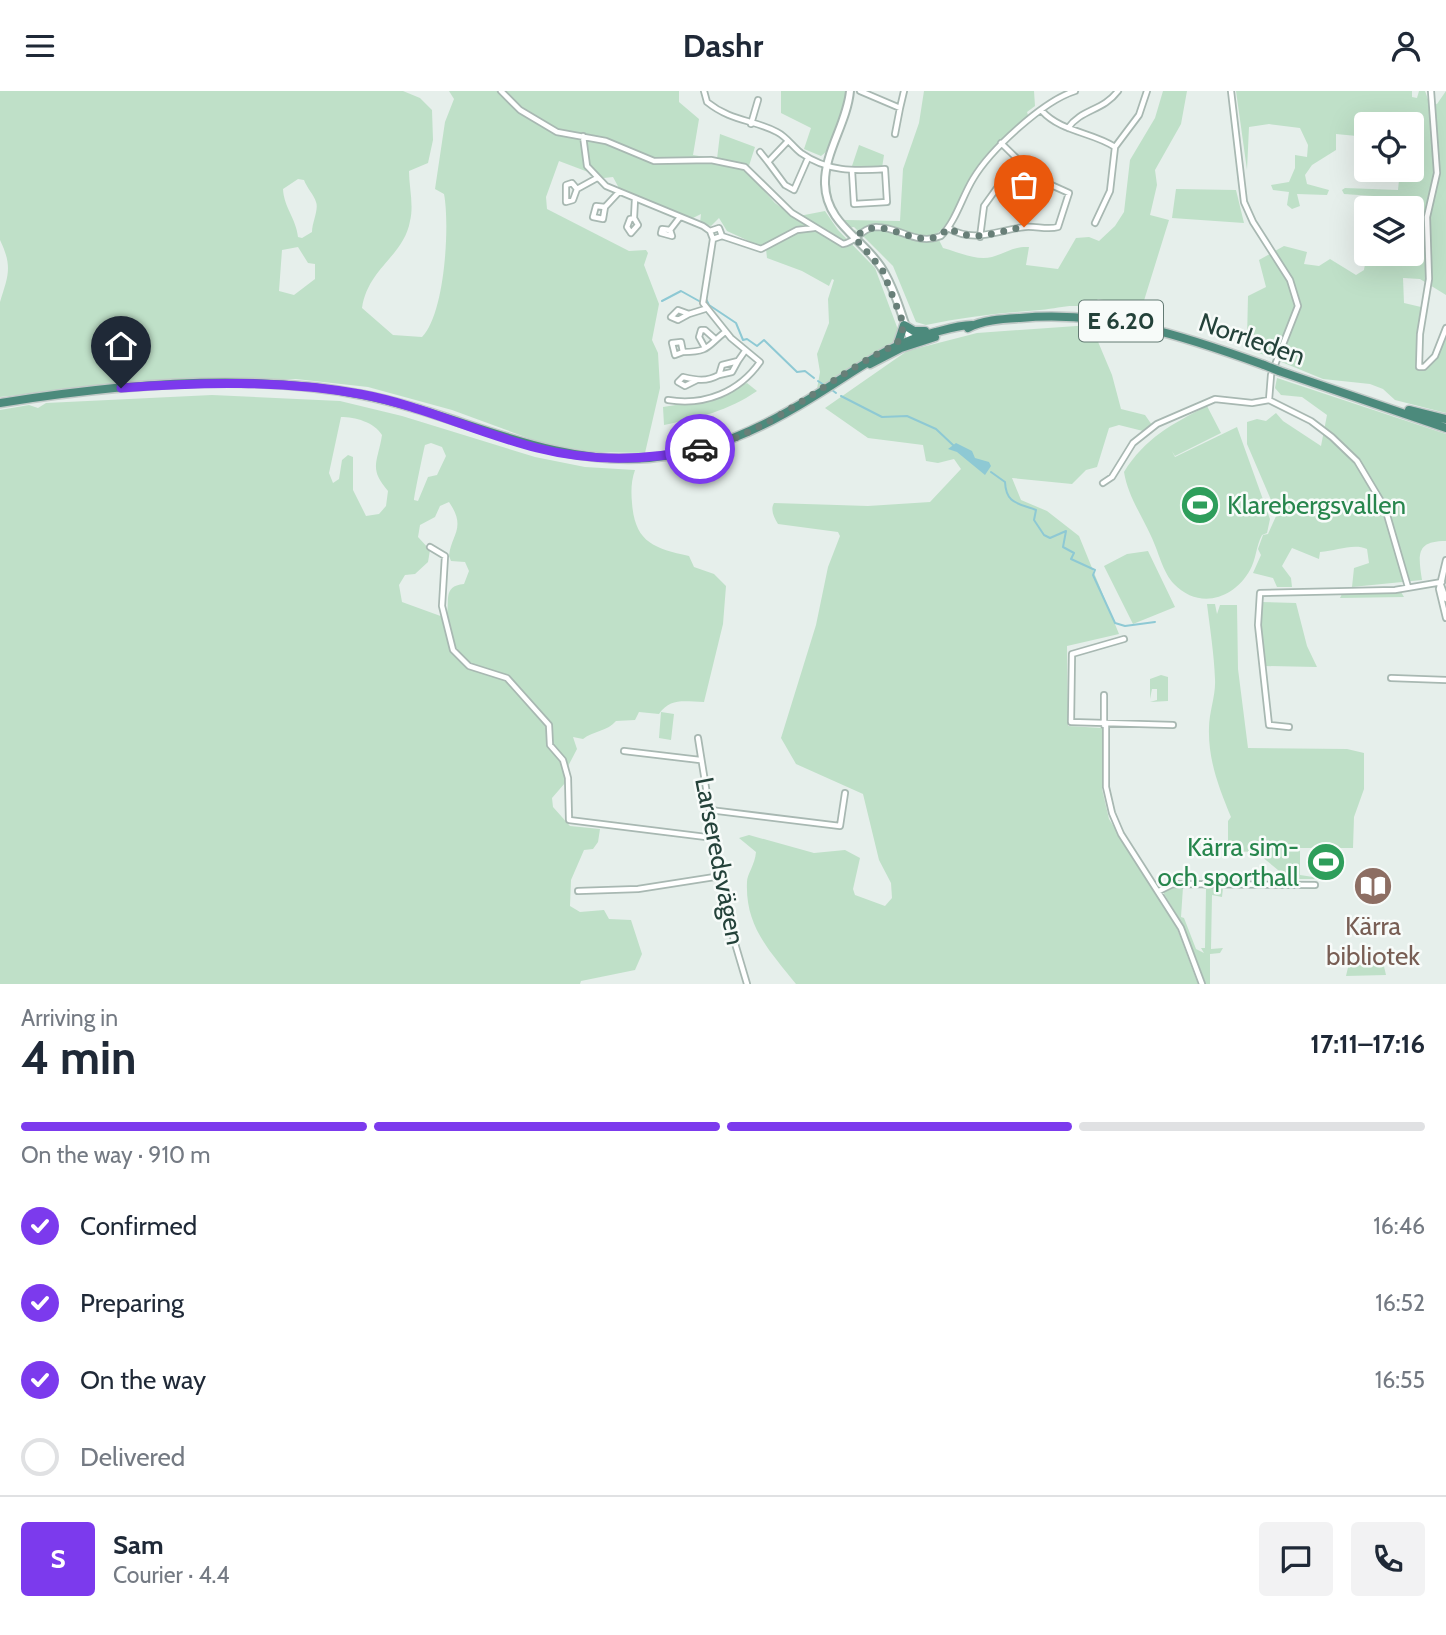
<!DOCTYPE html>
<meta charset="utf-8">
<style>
:root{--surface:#fff;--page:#f2f2f3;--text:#1f2937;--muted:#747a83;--line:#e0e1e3;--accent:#7c3aed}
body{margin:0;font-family:Cabin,sans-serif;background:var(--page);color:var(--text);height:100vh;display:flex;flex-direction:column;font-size:26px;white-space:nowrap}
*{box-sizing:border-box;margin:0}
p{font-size:23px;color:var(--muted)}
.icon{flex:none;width:38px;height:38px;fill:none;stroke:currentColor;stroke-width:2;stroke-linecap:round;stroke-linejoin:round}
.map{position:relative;height:893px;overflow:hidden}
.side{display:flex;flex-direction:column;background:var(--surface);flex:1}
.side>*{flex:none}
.tools{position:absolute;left:1354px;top:21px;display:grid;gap:14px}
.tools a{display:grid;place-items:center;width:70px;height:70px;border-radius:7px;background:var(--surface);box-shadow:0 7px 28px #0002;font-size:35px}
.pin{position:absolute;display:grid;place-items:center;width:60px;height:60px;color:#fff;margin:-72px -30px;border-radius:50% 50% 50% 0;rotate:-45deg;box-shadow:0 0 7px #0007}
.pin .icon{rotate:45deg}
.courier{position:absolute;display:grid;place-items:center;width:70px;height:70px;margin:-35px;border:5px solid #7c3aed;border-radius:50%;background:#fff;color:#222;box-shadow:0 2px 9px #0007}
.summary em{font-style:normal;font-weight:700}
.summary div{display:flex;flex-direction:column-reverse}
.summary{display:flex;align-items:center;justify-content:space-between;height:119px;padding:0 21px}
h1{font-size:46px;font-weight:700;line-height:52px}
.bar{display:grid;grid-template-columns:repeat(4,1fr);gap:10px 7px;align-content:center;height:84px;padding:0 21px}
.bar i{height:9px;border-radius:5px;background:var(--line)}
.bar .current{background:var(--accent)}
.bar p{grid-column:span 4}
.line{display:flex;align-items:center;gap:18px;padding:0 21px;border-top:2px solid var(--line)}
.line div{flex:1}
.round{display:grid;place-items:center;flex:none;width:74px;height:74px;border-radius:7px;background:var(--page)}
ol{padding:0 21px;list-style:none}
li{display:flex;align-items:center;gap:21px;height:77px}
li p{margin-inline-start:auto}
li .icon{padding:7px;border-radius:50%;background:var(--accent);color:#fff;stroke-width:4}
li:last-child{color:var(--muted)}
li i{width:38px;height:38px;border:4px solid var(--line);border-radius:50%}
header{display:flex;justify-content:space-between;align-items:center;height:91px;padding:0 21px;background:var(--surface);font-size:32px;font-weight:700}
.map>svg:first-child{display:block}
.green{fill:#bfe0c8;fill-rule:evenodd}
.water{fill:#8ec9d4}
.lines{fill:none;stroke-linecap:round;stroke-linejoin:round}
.stream{stroke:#8ec9d4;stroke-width:2}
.minor-casing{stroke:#a8b8b2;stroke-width:8}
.tertiary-casing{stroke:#a8b8b2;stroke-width:10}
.trunk-casing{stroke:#c2cac8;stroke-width:11}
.minor{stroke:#fff;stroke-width:4.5}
.tertiary{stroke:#fff;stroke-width:6}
.trunk{stroke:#4c8a7c;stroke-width:8}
.trunk-bridge-casing{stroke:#c2cac8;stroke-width:11;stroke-linecap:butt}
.trunk-bridge{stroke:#4c8a7c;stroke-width:8}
.done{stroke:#687f78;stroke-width:7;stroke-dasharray:0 12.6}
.route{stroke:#7c3aed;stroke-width:9}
.labels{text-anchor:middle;stroke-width:5;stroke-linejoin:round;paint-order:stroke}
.shield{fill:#f7fbf9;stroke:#637a73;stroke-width:2}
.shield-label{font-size:24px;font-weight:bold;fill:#24423a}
.street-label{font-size:26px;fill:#24423a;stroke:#f7fbf9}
.leisure-label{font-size:26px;fill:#27864d;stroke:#f7fbf9;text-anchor:start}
.education-label{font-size:26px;fill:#785e54;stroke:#f7fbf9}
</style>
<header><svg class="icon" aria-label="menu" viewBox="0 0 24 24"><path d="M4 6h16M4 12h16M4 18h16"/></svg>Dashr<svg class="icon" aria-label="person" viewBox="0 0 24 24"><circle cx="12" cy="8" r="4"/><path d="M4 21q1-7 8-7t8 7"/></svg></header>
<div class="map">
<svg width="1446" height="893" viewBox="0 0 1446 893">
<rect width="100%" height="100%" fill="#e6efeb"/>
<path class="green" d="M 0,0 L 403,0 L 420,7 L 432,19 L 433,49 L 428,72 L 409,80 C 409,96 414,114 410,130 C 404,165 368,177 362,217 L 393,244 L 422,246 C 445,223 450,134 444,103 L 435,98 L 445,31 L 454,8 L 449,0 L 679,0 L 679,11 L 699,28 L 693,64 L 717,68 L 720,43 L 755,56 L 747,81 L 775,112 L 794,126 L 825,120 L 838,139 L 875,177 L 900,244 L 897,250 L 817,298 L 820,281 L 817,263 L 829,232 L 828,208 L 834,189 L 832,188 L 829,195 L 802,180 L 767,167 L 766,158 L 727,140 L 719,127 L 711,135 L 700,132 L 701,123 L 693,127 L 685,126 L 620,99 L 613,86 L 604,87 L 559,70 L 546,106 L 547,118 L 629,160 L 646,159 L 648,162 L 644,174 L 659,213 L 652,249 L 658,262 L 660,297 L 645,362 L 596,361 L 547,354 L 452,319 L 368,296 L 296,288 L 122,293 L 0,306 C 0,286 0,227 0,211 C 8,185 13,176 0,149 ZM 298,88 L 304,89 C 307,97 314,104 316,111 C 319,118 312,132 312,141 L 302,147 L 298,146 C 296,127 284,117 283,98 ZM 298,156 L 308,172 L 315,173 L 315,188 L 294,204 L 279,200 L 282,159 Z
M 781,0 L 846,0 C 843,22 841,51 821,65 L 804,58 L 811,37 L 781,22 Z
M 924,0 L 1034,0 L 1035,15 L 1027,21 L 1029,27 C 1006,43 985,61 970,86 C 959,105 954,130 936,143 L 943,157 C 958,161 976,170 992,166 C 1006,162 1014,155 1029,156 L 1026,174 L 1058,178 L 1076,147 L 1089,146 L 1099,150 L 1115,135 L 1124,121 L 1130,69 L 1155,27 L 1163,0 L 1187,0 L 1181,33 L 1155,79 L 1157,94 L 1150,124 L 1169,129 L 1142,216 L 1098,208 L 1088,216 C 1066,213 1060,217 1040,219 C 1002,222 964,226 926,234 L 916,231 L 893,175 L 854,136 L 848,137 L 857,140 L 853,142 C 837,125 824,108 829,85 L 832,111 L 843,131 L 845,129 L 900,130 L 903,78 L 919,32 Z
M 1236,0 L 1412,0 L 1412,6 L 1417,7 L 1419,0 L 1425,0 L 1429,11 L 1437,13 L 1446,0 L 1446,204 L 1420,188 L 1403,187 L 1404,212 L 1421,216 L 1416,278 L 1424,279 L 1436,269 L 1446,247 L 1446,322 L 1395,309 L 1383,298 L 1370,293 L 1323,288 L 1252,259 L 1247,248 L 1248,205 L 1266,196 L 1259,169 L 1284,155 L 1307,161 L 1304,173 L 1319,175 L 1330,168 L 1356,184 L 1364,179 L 1367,161 L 1412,163 L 1412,117 L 1373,117 L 1373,105 L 1344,103 L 1342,99 L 1345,97 L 1398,99 L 1400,79 L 1412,79 L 1412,33 L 1367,33 L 1367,46 L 1336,43 L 1336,59 L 1312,74 L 1305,84 L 1307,93 L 1329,99 L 1327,104 L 1297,103 L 1300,115 L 1292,118 L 1287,114 L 1289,101 L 1273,99 L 1271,94 L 1289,91 L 1295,77 L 1295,64 L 1307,66 L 1308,54 L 1300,37 L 1269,33 L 1249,36 L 1247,79 Z
M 859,54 L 884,64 L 882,77 L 851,78 Z
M 1176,98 L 1236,99 L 1244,132 L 1172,127 Z
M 1091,234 L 1112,284 L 1121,318 L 1145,324 L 1152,334 L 1143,340 L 1119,334 L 1109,337 L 1097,376 L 1086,379 L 1072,393 L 1012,387 L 1021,409 L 1047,420 L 1079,445 L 1119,543 L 1067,555 L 1068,635 L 1102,637 L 1102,698 L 1109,728 L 1175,832 L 1198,893 L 796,893 C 770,860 745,836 747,791 C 747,783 755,774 756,761 L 739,747 L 749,744 L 814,762 L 845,759 L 860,767 L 853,798 L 855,804 L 885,815 L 892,807 L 891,792 L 879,769 L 863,703 L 796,673 L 781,647 L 816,534 L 828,476 L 840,445 L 838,441 L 778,433 C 774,426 770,419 774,412 L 868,415 L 930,411 L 961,378 L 954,368 L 938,372 L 926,370 L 923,354 L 868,347 L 825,317 L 907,260 L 977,242 Z
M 1277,287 L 1446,343 L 1446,450 C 1416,450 1418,463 1422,489 L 1352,496 L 1354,477 L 1369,472 L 1367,458 C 1353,452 1337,460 1320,461 L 1319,468 L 1292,457 L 1282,475 L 1291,487 L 1292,496 L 1277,496 L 1273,487 L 1253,482 L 1261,464 L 1258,458 L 1263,444 L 1268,443 L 1277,423 L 1247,353 L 1247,331 L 1257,328 L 1266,330 L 1276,322 L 1283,330 L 1321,355 L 1327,324 L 1302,306 L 1281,304 L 1275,297 Z
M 747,292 L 757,300 C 728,320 698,327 664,334 L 663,316 L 707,309 Z
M 212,304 L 340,310 L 402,325 L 535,366 L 585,376 L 635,379 C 631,390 631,401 632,412 C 635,451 653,457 689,465 L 694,476 L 714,483 L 726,495 L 723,533 L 704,611 C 685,611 671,606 659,623 L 639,621 L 635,629 L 616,630 C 608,640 593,640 583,648 L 573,646 L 577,658 L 565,681 L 565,692 L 552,707 L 553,716 L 570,735 L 600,738 L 598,751 L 593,758 L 584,759 L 571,789 L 570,815 L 580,821 L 604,819 L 609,828 L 631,829 L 642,863 L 635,879 L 581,890 L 580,893 L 0,893 L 0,319 L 29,314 L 38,317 L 46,312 ZM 341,326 C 355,326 374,331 382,344 C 378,371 368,377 388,400 L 386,415 L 379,423 L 366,425 L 353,399 L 353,366 L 348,364 L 342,369 L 339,388 L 333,392 L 329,382 ZM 431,352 L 442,356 L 446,365 L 437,384 L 428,386 L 418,410 L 414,409 C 414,406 424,357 425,354 ZM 449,411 C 467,437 451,444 449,465 L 451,470 L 465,471 L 469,480 L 464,493 C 441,495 451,512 446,527 L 402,511 L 399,494 L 405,484 L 415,483 L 428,471 L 430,459 L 418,446 L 420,434 L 435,426 L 440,415 Z
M 1207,315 L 1221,342 L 1175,365 L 1172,360 L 1175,366 L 1237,336 L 1270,428 L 1267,442 L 1262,444 C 1256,455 1256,469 1250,479 C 1234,508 1199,519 1174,493 C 1163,482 1158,459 1151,445 C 1141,423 1128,405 1124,381 C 1145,347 1172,333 1207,315 Z
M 1148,460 L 1175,516 L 1133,533 L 1104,475 L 1127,463 Z
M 1401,501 L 1404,506 L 1340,507 L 1342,503 Z
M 1260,511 L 1296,512 L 1307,555 L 1317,576 L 1264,575 Z
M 1207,513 L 1215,513 L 1217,523 L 1220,514 L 1237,514 L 1238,578 L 1248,657 L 1347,658 L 1364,662 L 1364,698 L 1354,726 L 1353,757 L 1300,757 L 1300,784 L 1326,788 L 1289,788 L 1256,761 L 1228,760 L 1228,730 L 1231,726 C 1219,697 1208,669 1209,637 C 1209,621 1216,604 1215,588 C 1214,562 1210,538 1207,513 Z
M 1161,584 L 1168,586 L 1168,610 L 1150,611 L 1157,609 L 1157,598 L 1152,598 L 1150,608 L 1150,588 Z
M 661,621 L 674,623 L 671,649 L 659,647 Z
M 1170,796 L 1183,796 L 1181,826 L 1184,827 L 1196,858 L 1204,862 L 1201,857 L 1205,857 L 1206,798 L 1202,797 L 1223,797 L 1222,806 L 1212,804 L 1211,858 L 1223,857 L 1220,862 L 1210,863 L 1210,893 L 1206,893 L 1183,834 L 1163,801 Z
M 1349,871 L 1383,871 L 1386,884 L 1346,885 L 1349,872 L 1345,875 Z"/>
<path class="water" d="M 956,352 L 972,360 L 975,367 L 989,371 L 991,375 L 985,384 L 957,361 L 948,358 Z"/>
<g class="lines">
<path class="stream" d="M 706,208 L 709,214 L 736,232 L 743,249 L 747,248 L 757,255 L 764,249 L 797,281 L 805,280 L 814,287
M 662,210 L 681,200 L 699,210
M 818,290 L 824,294
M 832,299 L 836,302
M 841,305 L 882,326 L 907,325 L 936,338 L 953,354
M 991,381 L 1005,391 C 1006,413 1018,412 1036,419 L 1034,429 L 1044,444 L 1050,447 L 1066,440 L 1063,456 L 1074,462 L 1071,468 L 1095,479 L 1093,484 L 1115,532 L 1125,535 L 1155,531"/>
<g class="minor-casing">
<path id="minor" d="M 501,0 L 520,19 L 557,41 L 606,50 L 654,70 L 711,69 L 745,76 L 792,122 L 843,153 C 857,151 861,137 876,136 C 900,136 917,155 941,145 C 956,130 962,106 973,88 C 990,59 1043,10 1075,0
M 704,0 L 707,11 C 732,31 752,28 777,41 C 787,46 793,56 801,62 C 828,81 854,80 885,78 L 887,111 L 854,113 L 852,80
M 860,0 L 900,17 L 904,0
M 1231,0 L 1244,111 L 1253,131 L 1290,189 L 1298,215 L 1271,284 L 1269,309
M 1431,0 L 1437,82 L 1427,126 L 1429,188 L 1420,243 L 1419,276 L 1424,276 L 1435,265 L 1446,237
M 1042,20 C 1061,41 1092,41 1115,56
M 751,33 L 758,9
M 1068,37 C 1081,18 1103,20 1118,0
M 895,43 L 900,17
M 583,45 L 587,75 L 606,95 L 703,135 L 710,140 L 713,148 L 722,145 L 719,137 L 710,140
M 788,50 L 768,71 L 785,94 L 794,99 L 808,67
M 760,61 L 768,71
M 577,98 L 572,92 L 566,94 L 566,111 L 573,109 L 577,98 L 597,87
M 605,116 L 603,128 L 593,126 L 596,115 L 605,116 L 619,101
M 634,127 L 638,134 L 631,142 L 627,136 L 630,128 L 634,127 L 635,108
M 1095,132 L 1110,100 L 1115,56 L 1139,24 L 1147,0
M 948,137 C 975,153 997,139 1025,136 C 1036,135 1048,139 1058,136 L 1069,102 L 1038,88 L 1001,52
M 670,139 L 672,145 L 661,142 L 662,138 L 670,139 L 680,126
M 722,145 L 761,158 L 797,139 L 814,137
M 980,146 L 984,115 L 1017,69
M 689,223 L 678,229 L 671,226 L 678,219 L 689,223 L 705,218
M 705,257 L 699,246 L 701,239 L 705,239 L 715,248
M 683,261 L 675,264 L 672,252 L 681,251 L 683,261 C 710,261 707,255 725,241
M 719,284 L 732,281 L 738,270
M 697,289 L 685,295 L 678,291 L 683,286 C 697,289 706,291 719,284 L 722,274 L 738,270 L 745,260
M 668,309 C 705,315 739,301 760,271 L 731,247 L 703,212 L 713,148
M 1103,392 L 1112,386 L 1133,352 L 1157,333 L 1215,308 L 1252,312 L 1269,309 L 1311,330 L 1332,346 L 1357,370 L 1385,417 L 1408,496
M 430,456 L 445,465 L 442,515 L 453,559 L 469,575 L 507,587 L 549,634 L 550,654 L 563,669 L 568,687 L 569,729 L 714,747
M 1446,469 L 1439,498 L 1446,527
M 1442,489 L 1445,474
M 1441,494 L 1446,508
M 1124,548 L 1072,563 L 1071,631 L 1173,634
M 1391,587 L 1446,589
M 1104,634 L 1104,604
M 1106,634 L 1106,696 L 1112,722 L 1121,743 L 1181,837 L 1202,893
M 1289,636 L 1269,634 L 1258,534 L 1260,502 L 1395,499 L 1442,491
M 698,647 L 726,822 L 747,893
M 624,660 L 700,669
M 710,719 L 840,735 L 845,702
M 578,800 L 638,798 L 721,785
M 1159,800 L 1173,793 L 1315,794"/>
</g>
<g class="tertiary-casing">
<path id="tertiary" d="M 850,0 C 847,32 824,62 825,93 C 826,132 862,147 881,176 C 895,198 903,228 911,251"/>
</g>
<g class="trunk-casing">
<path id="trunk" d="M 968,237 C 982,229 1003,228 1020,227 C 1107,219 1184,245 1264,274
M 898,252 L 904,234 L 914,240 L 925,240
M 870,273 L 901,257 L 935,246
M 1279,280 L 1446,337
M 0,312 C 111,294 252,281 363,304 C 460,323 547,375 649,367 C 709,362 761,338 811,307 C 853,282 887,253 936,241 C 947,238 960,234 972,234
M 1409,319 L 1446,328"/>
</g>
<use href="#minor" class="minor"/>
<use href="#tertiary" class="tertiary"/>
<use href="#trunk" class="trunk"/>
<g class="trunk-bridge-casing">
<path id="trunk-bridge" d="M 1264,274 L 1279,280"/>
</g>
<use href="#trunk-bridge" class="trunk-bridge"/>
</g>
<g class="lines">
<path class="done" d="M 700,358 C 777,340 828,285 897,253 L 904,234 L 882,178 L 855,147 C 882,116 921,169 948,137 C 975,153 996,140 1024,136"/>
<path class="route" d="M 121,297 C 200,291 282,289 360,303 C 421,314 477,342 537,357 C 592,371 646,370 700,358"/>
</g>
<defs>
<g id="stadium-disc" transform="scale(2.0125)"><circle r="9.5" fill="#2e9e5b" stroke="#f7fbf9"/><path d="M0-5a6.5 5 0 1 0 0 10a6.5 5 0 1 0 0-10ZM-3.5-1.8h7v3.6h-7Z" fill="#fff"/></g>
<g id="library-disc" transform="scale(2.0125)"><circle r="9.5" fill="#8d6e63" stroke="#f7fbf9"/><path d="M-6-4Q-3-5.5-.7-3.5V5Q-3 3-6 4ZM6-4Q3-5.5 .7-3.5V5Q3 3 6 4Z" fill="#fff"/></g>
</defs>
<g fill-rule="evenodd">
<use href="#stadium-disc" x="1200" y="414"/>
<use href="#stadium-disc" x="1326" y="771"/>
<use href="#library-disc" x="1373" y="795"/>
</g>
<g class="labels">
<rect class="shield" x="1079" y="209.5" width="84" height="41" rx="5"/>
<g class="shield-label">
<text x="1121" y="238">E 6.20</text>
</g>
<g class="street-label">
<text transform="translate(1252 248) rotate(19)" y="9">Norrleden</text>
<text transform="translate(720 770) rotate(79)" y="9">Larseredsvägen</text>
</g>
<g class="leisure-label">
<text x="1227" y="423">Klarebergsvallen</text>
<text x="1299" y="765" text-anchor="end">Kärra sim-<tspan x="1299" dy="30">och sporthall</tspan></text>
</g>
<g class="education-label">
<text x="1373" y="844">Kärra<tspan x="1373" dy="30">bibliotek</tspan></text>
</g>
</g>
</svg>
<div class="tools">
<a><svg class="icon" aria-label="locate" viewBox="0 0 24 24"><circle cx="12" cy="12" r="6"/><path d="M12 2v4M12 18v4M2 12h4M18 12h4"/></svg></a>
<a><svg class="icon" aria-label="layers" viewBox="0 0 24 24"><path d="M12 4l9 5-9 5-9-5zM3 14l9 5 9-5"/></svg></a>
</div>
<div class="pin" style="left:1024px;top:136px;background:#ea580c"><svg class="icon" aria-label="bag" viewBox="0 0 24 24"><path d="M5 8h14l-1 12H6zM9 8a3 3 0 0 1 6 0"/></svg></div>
<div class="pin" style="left:121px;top:297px;background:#1f2937"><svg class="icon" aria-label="home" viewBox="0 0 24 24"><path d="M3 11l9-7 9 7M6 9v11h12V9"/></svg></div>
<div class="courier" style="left:700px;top:358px"><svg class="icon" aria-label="car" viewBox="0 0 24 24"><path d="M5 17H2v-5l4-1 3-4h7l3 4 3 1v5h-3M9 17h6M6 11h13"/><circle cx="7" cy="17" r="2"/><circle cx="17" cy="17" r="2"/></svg></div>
</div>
<section class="side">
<div class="summary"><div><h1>4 min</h1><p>Arriving in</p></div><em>17:11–17:16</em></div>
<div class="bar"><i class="current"></i><i class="current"></i><i class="current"></i><i></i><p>On the way · 910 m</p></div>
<ol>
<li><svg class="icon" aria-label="check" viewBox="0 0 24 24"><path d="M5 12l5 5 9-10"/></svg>Confirmed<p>16:46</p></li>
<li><svg class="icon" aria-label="check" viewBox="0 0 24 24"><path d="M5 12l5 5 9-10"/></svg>Preparing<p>16:52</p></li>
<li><svg class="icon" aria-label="check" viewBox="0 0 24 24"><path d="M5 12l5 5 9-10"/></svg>On the way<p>16:55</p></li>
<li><i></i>Delivered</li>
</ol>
<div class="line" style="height:126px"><b class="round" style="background:var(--accent);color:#fff">S</b><div><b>Sam</b><p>Courier · 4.4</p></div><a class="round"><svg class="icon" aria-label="chat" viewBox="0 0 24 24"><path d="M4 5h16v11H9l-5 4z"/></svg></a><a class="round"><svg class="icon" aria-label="phone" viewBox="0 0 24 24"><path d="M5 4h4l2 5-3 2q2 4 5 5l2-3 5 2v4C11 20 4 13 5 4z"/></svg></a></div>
</section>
